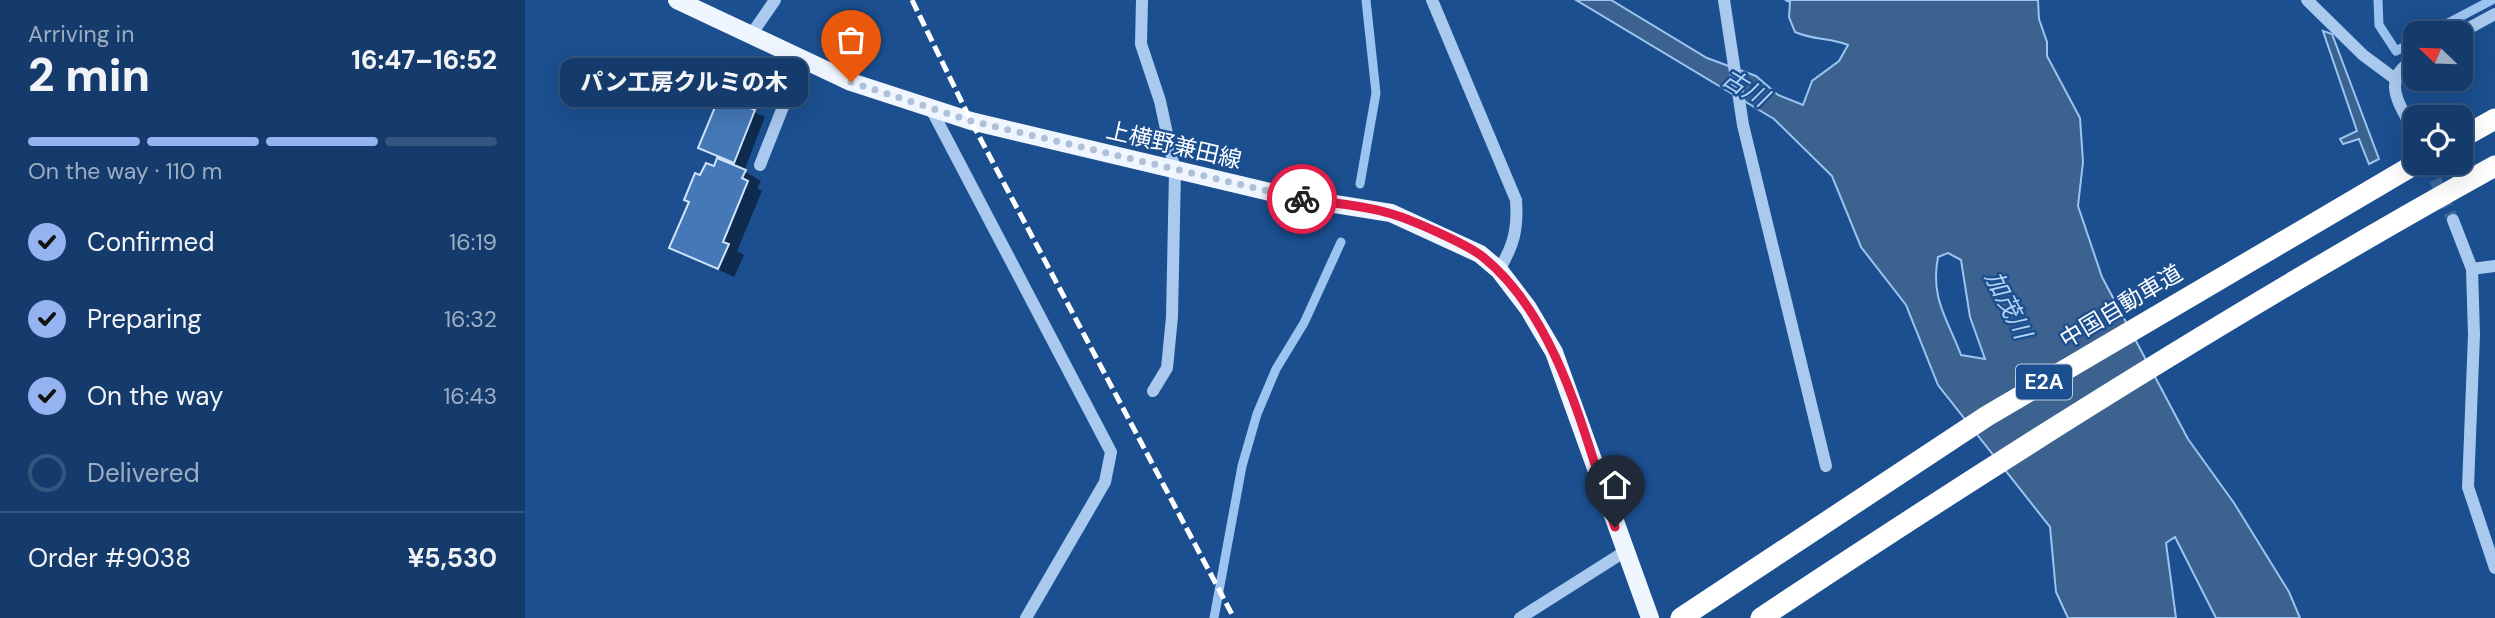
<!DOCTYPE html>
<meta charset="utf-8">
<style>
:root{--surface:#143b6b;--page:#1d4271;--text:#f1f3f6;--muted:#9dadc1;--line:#33557e;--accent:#95b2f1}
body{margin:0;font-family:"DM Sans","Noto Sans JP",sans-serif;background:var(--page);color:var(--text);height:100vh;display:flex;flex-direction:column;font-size:26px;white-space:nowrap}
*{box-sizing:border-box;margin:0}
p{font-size:23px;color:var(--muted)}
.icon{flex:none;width:38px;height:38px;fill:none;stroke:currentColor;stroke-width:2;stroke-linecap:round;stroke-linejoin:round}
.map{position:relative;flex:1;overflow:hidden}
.side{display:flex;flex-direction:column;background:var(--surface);width:525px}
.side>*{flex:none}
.needle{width:46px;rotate:293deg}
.fabs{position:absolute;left:1878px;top:21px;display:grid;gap:14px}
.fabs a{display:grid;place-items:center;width:70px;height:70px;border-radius:14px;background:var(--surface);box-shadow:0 7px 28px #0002,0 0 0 2px var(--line);font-size:35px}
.pin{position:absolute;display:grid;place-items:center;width:60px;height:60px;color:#fff;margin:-72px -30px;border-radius:50% 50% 50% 0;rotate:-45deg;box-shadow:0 0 7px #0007}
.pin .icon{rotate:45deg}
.courier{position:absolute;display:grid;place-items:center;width:70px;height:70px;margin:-35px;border:5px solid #e11d48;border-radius:50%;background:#fff;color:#222;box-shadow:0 2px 9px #0007}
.bubble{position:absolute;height:49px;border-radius:14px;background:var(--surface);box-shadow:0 7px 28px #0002,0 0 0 2px var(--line);font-size:23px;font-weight:800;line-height:49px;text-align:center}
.head em{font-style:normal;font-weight:800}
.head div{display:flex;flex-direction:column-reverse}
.head{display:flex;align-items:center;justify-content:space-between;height:119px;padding:0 28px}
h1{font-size:46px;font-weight:800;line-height:52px}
.bar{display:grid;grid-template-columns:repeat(4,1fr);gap:10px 7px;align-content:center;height:84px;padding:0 28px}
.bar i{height:9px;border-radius:5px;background:var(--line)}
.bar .current{background:var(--accent)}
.bar p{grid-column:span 4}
.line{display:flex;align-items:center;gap:18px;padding:0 28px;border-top:2px solid var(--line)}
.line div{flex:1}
ol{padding:0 28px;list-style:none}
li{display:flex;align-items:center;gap:21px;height:77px}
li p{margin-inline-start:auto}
li .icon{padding:7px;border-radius:50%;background:var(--accent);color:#111;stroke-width:4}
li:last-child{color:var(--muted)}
li i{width:38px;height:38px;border:4px solid var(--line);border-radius:50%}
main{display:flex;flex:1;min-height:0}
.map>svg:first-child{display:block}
.water{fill:#3c6290;stroke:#9cc4f0;stroke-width:2;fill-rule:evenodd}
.shadow{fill:#0007}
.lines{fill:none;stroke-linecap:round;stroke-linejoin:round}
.stream{stroke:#9cc4f0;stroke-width:9}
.building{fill:#4478b7;stroke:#cfe3fa;stroke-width:2}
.minor-tunnel{stroke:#3d69a0;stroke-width:12;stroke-dasharray:12 6;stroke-linecap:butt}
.minor{stroke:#a9c9ee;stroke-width:12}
.major{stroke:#f0f6ff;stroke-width:18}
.highway{stroke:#fff;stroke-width:21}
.rail{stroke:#fff;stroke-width:5;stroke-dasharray:12 5;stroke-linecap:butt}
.done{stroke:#afc1d8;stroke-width:7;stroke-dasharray:0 12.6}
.route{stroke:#e11d48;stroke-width:9}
.labels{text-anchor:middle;stroke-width:5;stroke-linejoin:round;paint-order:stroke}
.shield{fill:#1b4f8f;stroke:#bbcadd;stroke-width:2}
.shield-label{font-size:21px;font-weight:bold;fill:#fff}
.street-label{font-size:23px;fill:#fff;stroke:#1b4f8f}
.water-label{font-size:24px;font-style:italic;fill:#b5d3f5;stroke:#1b4f8f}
</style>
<main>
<section class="side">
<div class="head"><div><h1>2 min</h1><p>Arriving in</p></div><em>16:47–16:52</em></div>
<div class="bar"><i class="current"></i><i class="current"></i><i class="current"></i><i></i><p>On the way · 110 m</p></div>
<ol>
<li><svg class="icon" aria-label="check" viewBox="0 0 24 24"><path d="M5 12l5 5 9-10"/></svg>Confirmed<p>16:19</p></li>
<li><svg class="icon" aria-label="check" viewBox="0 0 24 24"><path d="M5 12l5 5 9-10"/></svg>Preparing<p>16:32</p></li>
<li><svg class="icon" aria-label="check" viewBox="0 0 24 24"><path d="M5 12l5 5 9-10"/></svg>On the way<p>16:43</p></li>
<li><i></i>Delivered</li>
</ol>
<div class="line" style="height:91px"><div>Order #9038</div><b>¥5,530</b></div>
</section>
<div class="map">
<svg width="1970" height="618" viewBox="0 0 1970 618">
<rect width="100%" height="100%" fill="#1b4f8f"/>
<path class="water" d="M 1051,0 L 1086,0 L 1182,58 L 1231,76 L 1253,95 L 1278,105 L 1287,81 L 1314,61 L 1323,45 C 1305,38 1288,40 1270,32 L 1264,17 L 1265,2 L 1260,0 L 1513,0 L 1514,19 L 1522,42 L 1522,56 L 1555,118 L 1558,162 L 1553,206 L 1577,277 L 1663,439 L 1709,503 L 1764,592 L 1775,618 L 1691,618 L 1650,537 L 1641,543 L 1651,618 L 1543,618 L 1531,592 L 1525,527 L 1413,385 L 1381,305 L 1336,247 L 1307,176 L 1249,119 ZM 1423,253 L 1436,260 L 1445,317 L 1460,359 L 1436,355 C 1422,318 1405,298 1413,257 Z
M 1798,31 L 1807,34 L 1854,159 L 1844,164 L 1834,139 L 1818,144 L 1815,139 L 1832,131 Z"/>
<path class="shadow" d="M 195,97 L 240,117 L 219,171 L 236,181 L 232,188 L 237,191 L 212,251 L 219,255 L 209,277 L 146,247 L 176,178 L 190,168 L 194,157 L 175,147 Z"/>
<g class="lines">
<path class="stream" d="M 1853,0 L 1854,25 L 1871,51 L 1890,41
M 1904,33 L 1967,0
M 835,184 L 851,93 L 841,0
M 689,618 L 717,466 L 732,414 L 751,369 L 779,323 L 816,242"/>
</g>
<path class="building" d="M 195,95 L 230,110 L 209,163 L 173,148 Z
M 192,158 L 221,170 L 217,178 L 223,181 L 198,242 L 204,244 L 193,269 L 144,248 L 164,202 L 159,200 L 170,173 L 175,175 L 181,163 L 189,166 Z"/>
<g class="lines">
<path class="minor-tunnel" d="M 1903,163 L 1928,220"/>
<path class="minor" d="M 617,0 L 616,44 L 635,101 L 650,171 L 647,317 L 642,368 L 628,391
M 907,0 L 991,200 C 993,229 989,245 974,270
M 1199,0 L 1218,125 L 1301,466
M 1782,0 L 1838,55 L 1869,78
M 1935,33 L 1970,14
M 226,35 L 250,0
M 1890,59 C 1853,80 1876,105 1890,134
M 404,105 L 586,452 L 580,482 L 501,618
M 235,165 L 277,59
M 1928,220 L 1947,269 L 1970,266
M 1947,269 L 1949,335 L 1943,487 L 1970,568
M 995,618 L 1099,552"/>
<path class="major" d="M 152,0 L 326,82 L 446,121 L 766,197 L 866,213 L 955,254 L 974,270 L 1003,308 L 1029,352 L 1125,618"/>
<path class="highway" d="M 1936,138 L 1970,119
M 1156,618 L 1462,416 L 1892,163
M 1236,618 C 1475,459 1719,305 1970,166"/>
<path class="rail" d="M 387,0 L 446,121 L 709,618"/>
</g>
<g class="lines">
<path class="done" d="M 326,82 L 446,121 L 777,199"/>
<path class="route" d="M 777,199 C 806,203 839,205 867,214 C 887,220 942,244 958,257 C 1034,318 1060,439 1090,527"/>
</g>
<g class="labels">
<rect class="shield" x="1491" y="364.5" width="56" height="35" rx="5"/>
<g class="shield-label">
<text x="1519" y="389">E2A</text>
</g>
<g class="street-label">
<text transform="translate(649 145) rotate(13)" y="8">上横野兼田線</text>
<text transform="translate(1596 306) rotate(-31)" y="8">中国自動車道</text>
</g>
<g class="water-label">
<text transform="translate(1220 88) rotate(31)" y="8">古川</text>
<text transform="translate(1483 305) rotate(63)" y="8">加茂川</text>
</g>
</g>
</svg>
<div class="fabs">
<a><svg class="needle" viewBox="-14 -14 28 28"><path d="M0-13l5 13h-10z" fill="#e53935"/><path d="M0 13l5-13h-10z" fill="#9dadc1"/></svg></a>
<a><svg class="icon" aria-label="locate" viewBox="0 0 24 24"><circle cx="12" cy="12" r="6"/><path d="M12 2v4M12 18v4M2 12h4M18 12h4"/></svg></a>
</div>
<div class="pin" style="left:326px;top:82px;background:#ea580c"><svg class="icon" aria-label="bag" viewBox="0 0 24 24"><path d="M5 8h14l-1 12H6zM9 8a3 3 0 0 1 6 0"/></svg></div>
<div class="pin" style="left:1090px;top:527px;background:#1f2937"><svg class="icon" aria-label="home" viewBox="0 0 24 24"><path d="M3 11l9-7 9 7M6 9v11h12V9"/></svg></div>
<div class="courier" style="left:777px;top:199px"><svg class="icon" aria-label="bike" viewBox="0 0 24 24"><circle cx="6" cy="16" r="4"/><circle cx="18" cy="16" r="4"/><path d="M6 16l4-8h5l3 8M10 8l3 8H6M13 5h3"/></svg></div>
<div class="bubble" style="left:35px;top:58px;width:248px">パン工房クルミの木</div>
</div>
</main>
